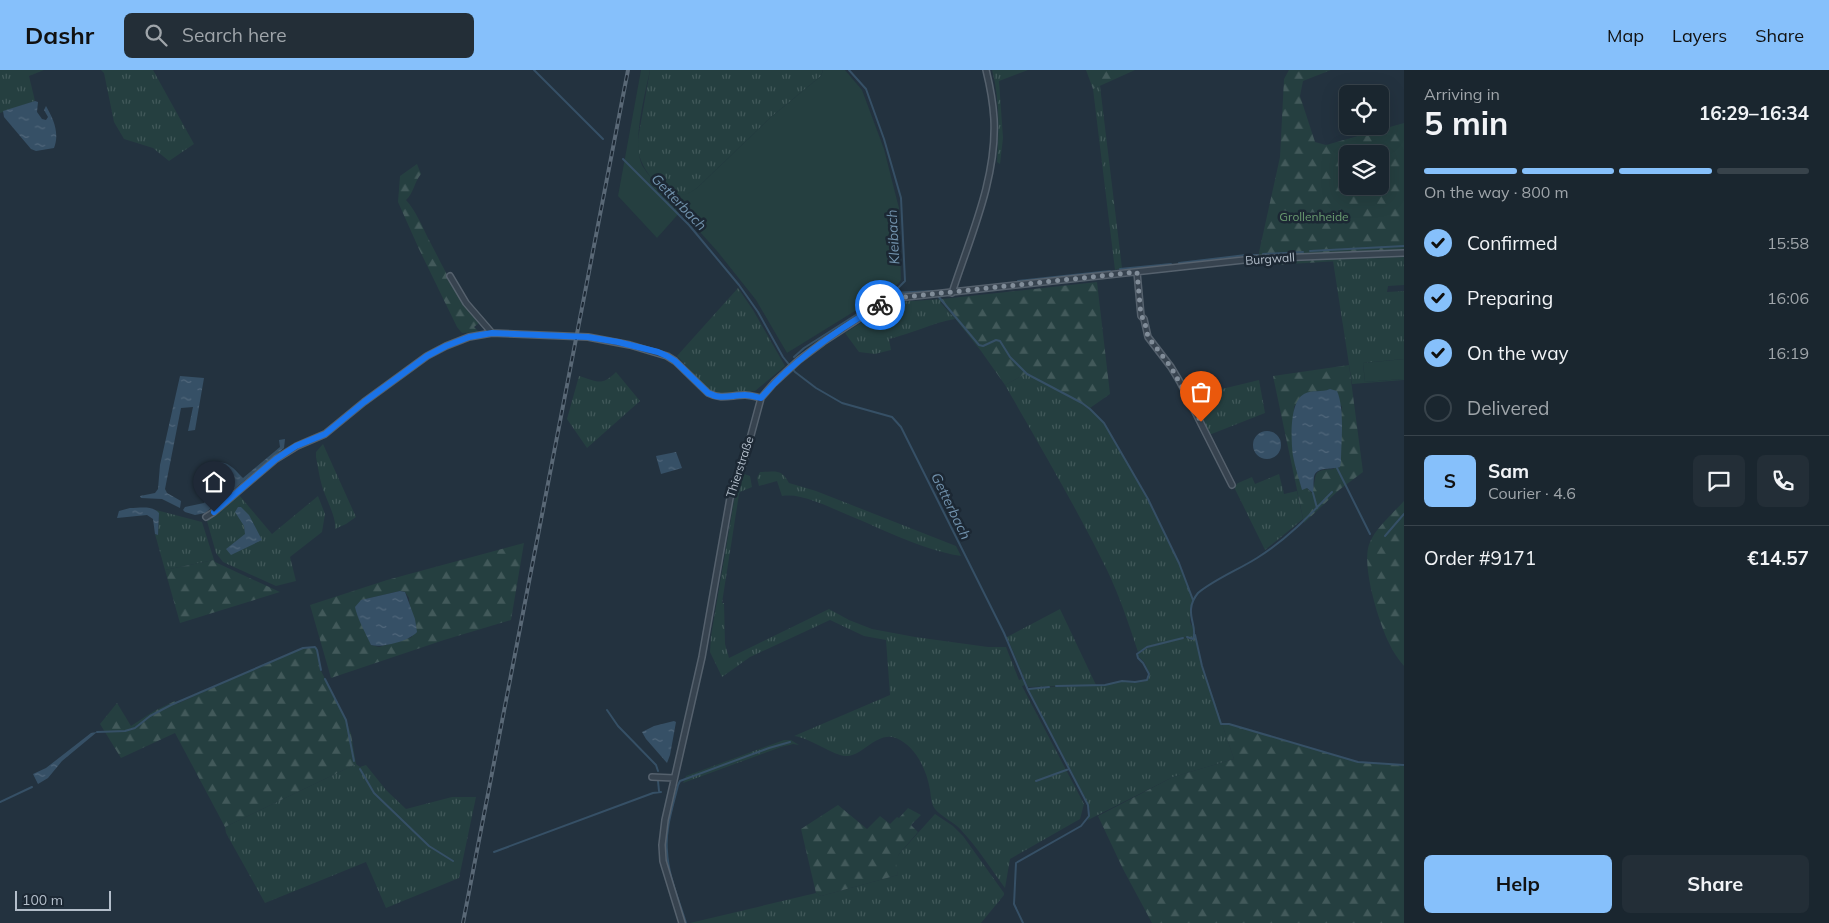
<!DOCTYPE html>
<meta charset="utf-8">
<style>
:root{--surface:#1a262f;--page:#232e37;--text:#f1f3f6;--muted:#9fa5aa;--line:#38434b;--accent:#86c0fb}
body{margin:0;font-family:Mulish,sans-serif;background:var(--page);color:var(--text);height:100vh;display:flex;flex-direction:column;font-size:19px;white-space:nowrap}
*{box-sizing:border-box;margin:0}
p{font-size:16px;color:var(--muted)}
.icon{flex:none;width:28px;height:28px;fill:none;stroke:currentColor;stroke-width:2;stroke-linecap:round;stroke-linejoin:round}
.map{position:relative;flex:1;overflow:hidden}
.panel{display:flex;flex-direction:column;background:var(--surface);width:425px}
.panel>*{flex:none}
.fabs{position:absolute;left:1339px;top:15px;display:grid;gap:10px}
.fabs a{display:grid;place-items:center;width:50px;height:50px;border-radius:8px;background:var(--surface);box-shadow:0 5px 20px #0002,0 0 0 1px var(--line);font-size:25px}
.scale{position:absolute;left:15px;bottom:12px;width:96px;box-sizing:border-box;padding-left:5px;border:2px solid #b3beca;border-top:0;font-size:14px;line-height:18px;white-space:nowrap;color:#b3beca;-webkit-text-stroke:4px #1c2834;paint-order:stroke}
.pin{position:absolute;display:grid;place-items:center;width:42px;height:42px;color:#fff;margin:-51px -21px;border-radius:50% 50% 50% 0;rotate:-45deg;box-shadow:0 0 5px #0007}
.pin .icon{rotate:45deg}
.courier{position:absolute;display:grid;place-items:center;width:50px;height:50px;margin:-25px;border:4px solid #1a73e8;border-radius:50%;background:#fff;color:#222;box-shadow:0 1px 6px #0007}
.summary em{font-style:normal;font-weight:700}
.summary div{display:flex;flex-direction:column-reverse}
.summary{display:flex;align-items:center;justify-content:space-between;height:85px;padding:0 20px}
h1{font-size:32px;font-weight:700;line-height:38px}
.bar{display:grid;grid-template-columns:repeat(4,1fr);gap:8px 5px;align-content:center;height:60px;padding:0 20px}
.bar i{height:6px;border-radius:4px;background:var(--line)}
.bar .on{background:var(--accent)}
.bar p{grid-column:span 4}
.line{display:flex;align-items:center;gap:12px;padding:0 20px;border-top:1px solid var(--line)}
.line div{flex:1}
.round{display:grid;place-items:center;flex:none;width:52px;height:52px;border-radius:8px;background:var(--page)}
ol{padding:0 20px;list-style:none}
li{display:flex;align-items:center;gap:15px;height:55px}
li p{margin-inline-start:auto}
li .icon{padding:5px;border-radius:50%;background:var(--accent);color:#111;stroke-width:4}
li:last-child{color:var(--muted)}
li i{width:28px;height:28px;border:2px solid var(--line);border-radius:50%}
.action{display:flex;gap:10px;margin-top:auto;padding:10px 20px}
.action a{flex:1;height:58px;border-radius:8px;background:var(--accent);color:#111;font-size:20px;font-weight:700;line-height:58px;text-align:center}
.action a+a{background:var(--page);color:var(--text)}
header{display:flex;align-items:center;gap:30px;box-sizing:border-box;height:70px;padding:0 25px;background:var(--accent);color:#111}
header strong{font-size:24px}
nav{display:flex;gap:28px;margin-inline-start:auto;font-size:18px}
.search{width:350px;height:45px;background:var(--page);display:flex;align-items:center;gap:12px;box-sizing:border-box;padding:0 18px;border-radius:8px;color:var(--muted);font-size:19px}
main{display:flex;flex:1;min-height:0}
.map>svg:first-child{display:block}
.grass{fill:url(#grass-tufts)}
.forest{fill:url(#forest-firs);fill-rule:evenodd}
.pitch{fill:#253f40}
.water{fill:url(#water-ripples)}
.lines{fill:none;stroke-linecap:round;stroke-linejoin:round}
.stream{stroke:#365066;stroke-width:2}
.street-casing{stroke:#55616d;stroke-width:8}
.street{stroke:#37434f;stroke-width:5}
.rail-casing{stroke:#596876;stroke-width:4}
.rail{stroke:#1c2834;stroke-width:2;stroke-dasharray:5.5;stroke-linecap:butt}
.done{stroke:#818d99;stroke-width:5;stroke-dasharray:0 9}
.route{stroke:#1a73e8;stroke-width:6}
.labels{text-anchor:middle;stroke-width:5;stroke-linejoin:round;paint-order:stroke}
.park-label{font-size:12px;fill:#699b70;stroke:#1c2834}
.street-label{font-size:12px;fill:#b3beca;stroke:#1c2834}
.water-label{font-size:14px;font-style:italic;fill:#7293ae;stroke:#1c2834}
</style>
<header>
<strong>Dashr</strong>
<div class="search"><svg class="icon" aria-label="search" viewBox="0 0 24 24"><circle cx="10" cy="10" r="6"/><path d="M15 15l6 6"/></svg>Search here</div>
<nav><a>Map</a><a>Layers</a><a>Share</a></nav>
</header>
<main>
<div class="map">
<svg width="1404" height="853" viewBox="0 0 1404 853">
<defs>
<pattern id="grass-tufts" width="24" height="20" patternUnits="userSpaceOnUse" patternTransform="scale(1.25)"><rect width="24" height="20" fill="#253f40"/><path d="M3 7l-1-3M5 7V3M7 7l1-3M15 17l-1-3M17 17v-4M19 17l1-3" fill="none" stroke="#42595a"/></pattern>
<pattern id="forest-firs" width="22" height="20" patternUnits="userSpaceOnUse" patternTransform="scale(1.25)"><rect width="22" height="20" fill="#253f40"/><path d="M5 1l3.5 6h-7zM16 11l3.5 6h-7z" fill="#42595a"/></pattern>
<pattern id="water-ripples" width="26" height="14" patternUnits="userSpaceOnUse" patternTransform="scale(1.25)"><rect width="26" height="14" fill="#365066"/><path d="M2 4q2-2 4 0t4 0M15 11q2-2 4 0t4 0" fill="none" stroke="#51677b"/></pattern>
</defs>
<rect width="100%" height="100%" fill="#23323f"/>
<path class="grass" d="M 0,0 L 44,0 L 29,6 L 35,31 L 0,43 Z
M 101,0 L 153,0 L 194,74 L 169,91 L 153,78 L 124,69 L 114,52 L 104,3 Z
M 650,0 L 823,0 L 821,6 L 771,47 L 697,118 C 693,121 689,125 683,126 C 661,130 638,94 637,75 Z
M 992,0 L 1028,0 L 999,11 L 1003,68 L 1000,94 L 997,92 C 999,62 1000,30 992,0 Z
M 1100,16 L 1122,198 L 1115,200 L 1093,19 Z
M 1404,187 L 1404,215 L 1388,216 L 1387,222 L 1404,221 L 1404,289 L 1363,293 L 1365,312 L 1404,309 L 1404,310 L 1352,314 L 1333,191 Z
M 738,218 L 753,240 L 785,296 L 755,321 L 721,324 L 710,321 L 677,286 Z
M 942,229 L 941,233 L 955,249 C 932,253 911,264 889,269 L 891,280 L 875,284 L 859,282 L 845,263 L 889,235 L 897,232 Z
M 616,302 L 640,331 L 587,378 L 567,349 L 579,306 C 597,311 601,317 616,302 Z
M 1027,303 L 1082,333 L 1090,338 L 1104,353 L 1147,428 L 1179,493 L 1192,529 L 1190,552 L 1194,560 L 1193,569 L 1188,567 L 1177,569 L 1187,568 L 1192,570 L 1195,567 L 1202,595 L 1234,689 L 1173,707 L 1088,750 L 1090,739 L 1088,733 L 1029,620 L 1032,618 L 1093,615 L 1028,617 L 1007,567 L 1060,539 L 1096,615 L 1095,616 C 1104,615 1114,612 1123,612 C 1132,612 1139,614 1148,610 L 1150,604 L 1144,592 L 1137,585 L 1147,578 L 1175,570 L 1147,577 L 1138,582 C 1129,555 1120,527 1107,500 C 1076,437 1040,376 1005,315 Z
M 1259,310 L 1265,343 L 1209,365 L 1189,327 Z
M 323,374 L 356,447 L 346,454 L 335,459 C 337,448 325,427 322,416 C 319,406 318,397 316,387 L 316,382 Z
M 760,402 C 775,402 781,398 789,413 L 816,421 L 956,476 L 961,486 C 922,480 878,457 841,442 C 824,435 801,423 782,426 L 777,411 L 759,416 L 757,408 Z
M 744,404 L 750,406 L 752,417 L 740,422 L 739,424 L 722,533 L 724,533 L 725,574 L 729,588 L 829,539 L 849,550 L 872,559 L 915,567 L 988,577 L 1006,577 L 1019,610 L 1022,609 L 1025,615 L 1022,616 L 1084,734 L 1080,749 L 1010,789 L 1005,818 C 991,799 978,778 961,760 C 954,752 940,746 935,739 C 931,734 931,726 930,720 C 927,701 916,676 896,668 C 877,661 864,685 847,686 C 835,687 811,668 794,666 L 890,625 L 886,570 L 864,566 L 830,550 L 750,587 L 722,607 L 710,582 L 711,566 L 735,425 Z
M 1279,404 L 1284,424 L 1297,421 L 1303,449 L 1265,480 L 1234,417 L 1238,413 L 1252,407 L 1255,414 Z
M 239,425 L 272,464 L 318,426 L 325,444 L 322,462 L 290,487 L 296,511 L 276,516 L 223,492 L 216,483 L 207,451 Z
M 156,440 L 202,452 L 214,490 L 165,500 L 155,464 L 158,465 L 159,444 Z
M 784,670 L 791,670 L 799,675 L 793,674 L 781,677 L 683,713 L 686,706 Z
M 356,694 L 360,697 L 366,695 L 386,720 L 406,739 L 452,727 L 476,727 L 459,808 L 386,838 L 366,792 L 265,833 L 226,763 L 225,757 Z
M 935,744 L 953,756 L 963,766 L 1004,823 L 1004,825 L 981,853 L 690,853 L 816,823 L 821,826 L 898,805 L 895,793 L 899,784 Z"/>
<path class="forest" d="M 1086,0 L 1135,0 L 1093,19 Z
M 1289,0 L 1331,0 L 1303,11 L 1300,26 L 1315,72 L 1326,75 L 1404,53 L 1404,187 L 1256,196 L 1280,87 L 1284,9 ZM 1348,84 L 1380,84 L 1380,116 L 1348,116 Z
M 417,94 L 421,104 C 414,112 414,123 406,130 C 416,141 422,156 429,170 C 444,198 457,228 479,253 L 474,257 L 479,262 L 462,263 L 457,257 L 419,179 L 398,132 L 400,106 Z
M 1097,212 L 1110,324 L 1090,338 L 1027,303 L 1005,315 L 981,281 L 941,231 L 942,229 Z
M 1349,295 L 1363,402 L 1339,420 L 1304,453 L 1273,306 ZM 1330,319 L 1342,337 L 1334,399 C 1310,400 1318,404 1312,423 L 1307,418 L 1302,419 L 1293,385 L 1294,337 L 1301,327 L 1319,321 L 1324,322 Z
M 1404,431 L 1404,596 C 1398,589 1393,582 1389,573 C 1379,553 1360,493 1370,472 C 1376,458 1393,443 1404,431 Z
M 524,473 L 511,550 L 444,570 L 331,608 L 310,535 L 387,510 ZM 400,521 L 405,522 L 409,528 L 412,567 L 379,577 L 371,575 L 361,550 L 361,530 Z
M 214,490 L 215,492 L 280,522 L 180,553 L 165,500 Z
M 307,577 L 317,577 L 320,599 L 345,647 L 351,664 L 356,694 L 225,757 L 175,663 L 121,688 L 100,654 L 117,633 L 131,656 L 154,641 L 175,631 L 177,634 L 251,600 Z
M 1222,654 L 1229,654 L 1358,692 L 1404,695 L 1404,853 L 1152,853 L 1123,799 L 1098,746 L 1173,707 L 1234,689 Z
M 838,735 L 867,759 L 880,746 L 890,754 L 897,747 L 899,748 L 908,738 L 921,745 L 911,755 L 918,762 L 899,784 L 896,793 L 898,805 L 821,826 L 816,823 L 801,759 Z"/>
<path class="pitch" d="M 641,0 L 650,0 C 645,25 632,72 642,95 C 647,104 655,112 663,118 C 674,129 686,126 697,118 L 771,47 L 821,6 L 823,0 L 845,0 L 862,20 L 884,79 L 899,138 L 901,210 L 897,215 L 787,283 L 756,230 L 717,181 L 681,141 L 657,168 L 618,126 Z
M 1404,289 L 1404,309 L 1365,312 L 1363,293 Z"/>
<path class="water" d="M 35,31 L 38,32 L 37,42 L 42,49 L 46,50 L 48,47 L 44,40 L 46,36 C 53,48 60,63 54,78 L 36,81 L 31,79 L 4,47 L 3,41 Z
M 180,306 L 204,308 L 195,360 L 188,361 L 193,337 L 181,338 L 165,419 L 167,423 L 181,431 L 180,438 L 162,429 L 141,428 L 140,426 L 155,423 L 158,419 L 160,395 Z
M 1330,319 L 1337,321 C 1345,339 1341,372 1341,392 L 1340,397 C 1332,400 1316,396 1314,407 C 1313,412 1314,418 1313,423 L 1307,418 L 1302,420 C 1299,409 1295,397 1293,386 C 1291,371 1289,332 1304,324 C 1313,319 1321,323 1330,319 Z
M1253 375a14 14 0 1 1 28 0a14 14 0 1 1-28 0Z
M 285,369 L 284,378 L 205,443 L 195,445 L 185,442 L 183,440 L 185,437 L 204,433 L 220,416 L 223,407 L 215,399 L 216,394 C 226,388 236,401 243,408 L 280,377 L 279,370 Z
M 676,382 L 682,398 L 661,404 L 656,386 Z
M 238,437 L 241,437 L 249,445 L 262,470 L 231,485 L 226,479 L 245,464 L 244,456 L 235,442 Z
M 130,438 C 140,438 152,435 159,443 L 158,465 L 155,464 L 153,449 L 147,445 L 117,448 L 119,441 Z
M 400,521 L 405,522 L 415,549 L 417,562 C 409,571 383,578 371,575 C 366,564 357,548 355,537 L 361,530 Z
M 674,651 L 676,652 L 670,685 L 667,693 L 646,669 L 642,662 L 654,656 Z
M 97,662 L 62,691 L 48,708 L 38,714 L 33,704 L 46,698 L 91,663 Z"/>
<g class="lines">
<path class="stream" d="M 534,0 L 603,69
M 623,89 L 689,155 L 739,215 L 758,242 L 783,287 L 795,302 L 816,318 L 842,333 L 892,347 L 901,357 L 1004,563 L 1028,620 L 1088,735 L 1089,746 L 1081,756 L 1016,793 L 1014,834 L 1023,853
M 1310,181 L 1404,176
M 1263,184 L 1303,182
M 1252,185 L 1258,185
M 1179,193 L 1246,185
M 1120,199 L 1171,194
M 1018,211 L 1110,201
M 891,223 L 934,221 L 935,222
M 938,226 L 979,275 L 983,276 L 996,270 L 1000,271 L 1010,287 L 1027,304 L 1082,333 L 1090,339 L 1104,353 L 1148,429 L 1179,493 L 1193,530
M 794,287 L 804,278 L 898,218 L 905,211 L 901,128 L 884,69 L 866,19 L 849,0
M 1337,398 L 1370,464
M 1313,423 L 1317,438
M 1385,466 L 1404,444
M 1195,565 L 1202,596 L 1221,654 L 1229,654 L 1358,692 L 1404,695
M 1187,567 L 1193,569 C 1199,557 1182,542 1198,523 C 1215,509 1238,500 1257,488 C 1286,470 1309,446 1332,422
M 325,609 L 346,650 L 354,691
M 1056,616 L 1105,615 L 1122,611 L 1135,612 L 1147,610 L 1149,604 L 1143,593 L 1138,588 L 1137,584 L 1147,577 L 1183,568
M 1029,619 L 1049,617
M 607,640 L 618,656 L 656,695 L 658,701
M 97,662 L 125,661 L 135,658 L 150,646 L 171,635 L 303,578 L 315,577 L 317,580 L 321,600
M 360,699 L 374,723 L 429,776 L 453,791
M 658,711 L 659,721
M 1036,711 L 1069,699
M 0,732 L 32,717
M 494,782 L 653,723 L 661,722
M 686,853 C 679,830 668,805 667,781 C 665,759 673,736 678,715 L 680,711 L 769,678 L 790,672"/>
<g class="street-casing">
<path id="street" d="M 1137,202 L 1141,246 L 1144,249 L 1148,267 L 1171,297 L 1180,312 L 1232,415
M 450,206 L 466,233 L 492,263
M 952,223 C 970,167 997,109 994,49 C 993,33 990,16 986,0
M 206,447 L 214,442 L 276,389 L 297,376 L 325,364 L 364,332 L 427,286 L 446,276 L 469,267 L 492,263 L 588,267 L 630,275 L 667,286 L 675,291 L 708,323 C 721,330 731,325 745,325 C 750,325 756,327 761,328
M 652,707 L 674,708
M 682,853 L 663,791 L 662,775 L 665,750 L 702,587 L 730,428 L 744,391 L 761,328 L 774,313 L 799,290 L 823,272 L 872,240 L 897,228 L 1253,189 L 1404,183"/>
</g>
<use href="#street" class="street"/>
<g class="rail-casing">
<path id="rail" d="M 463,853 L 628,0"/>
</g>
<use href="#rail" class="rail"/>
</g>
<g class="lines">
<path class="done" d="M 880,235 L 896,228 L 1137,202 L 1141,246 L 1144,249 L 1148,267 L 1171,297 L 1201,352"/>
<path class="route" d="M 214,442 L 276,389 L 296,376 L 325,364 L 364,332 L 427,286 L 446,276 L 469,267 L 492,263 L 515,264 L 588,267 L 618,272 L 658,282 L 667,286 L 675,291 L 708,323 C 721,330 731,325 745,325 C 750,325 756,327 761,328 C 793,290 837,260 880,235"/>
</g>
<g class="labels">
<g class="park-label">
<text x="1314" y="151">Grollenheide</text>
</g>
<g class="street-label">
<text transform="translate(1270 189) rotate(-4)" y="4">Burgwall</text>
<text transform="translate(740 397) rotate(-72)" y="4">Thierstraße</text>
</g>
<g class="water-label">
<text transform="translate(679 132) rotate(46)" y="5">Getterbach</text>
<text transform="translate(893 167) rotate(-93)" y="5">Kleibach</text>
<text transform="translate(951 436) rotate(64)" y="5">Getterbach</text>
</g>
</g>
</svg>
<div class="fabs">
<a><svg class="icon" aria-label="locate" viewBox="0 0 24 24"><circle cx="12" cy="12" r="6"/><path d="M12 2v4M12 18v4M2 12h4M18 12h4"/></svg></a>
<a><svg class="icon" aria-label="layers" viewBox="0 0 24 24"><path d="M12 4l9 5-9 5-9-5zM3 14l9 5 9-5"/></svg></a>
</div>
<div class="scale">100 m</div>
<div class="pin" style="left:1201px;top:352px;background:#ea580c"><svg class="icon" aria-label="bag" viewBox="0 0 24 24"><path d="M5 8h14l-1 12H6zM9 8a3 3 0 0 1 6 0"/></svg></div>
<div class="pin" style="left:214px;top:442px;background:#1f2937"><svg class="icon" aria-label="home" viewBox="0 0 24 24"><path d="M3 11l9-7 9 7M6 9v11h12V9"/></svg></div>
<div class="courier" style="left:880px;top:235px"><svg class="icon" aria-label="bike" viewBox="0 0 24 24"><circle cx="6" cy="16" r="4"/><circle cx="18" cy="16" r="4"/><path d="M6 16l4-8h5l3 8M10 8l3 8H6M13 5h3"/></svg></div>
</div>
<section class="panel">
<div class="summary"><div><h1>5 min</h1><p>Arriving in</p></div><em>16:29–16:34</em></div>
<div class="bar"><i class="on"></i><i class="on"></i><i class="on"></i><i></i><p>On the way · 800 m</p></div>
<ol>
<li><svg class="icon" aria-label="check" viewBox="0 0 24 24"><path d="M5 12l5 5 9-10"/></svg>Confirmed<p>15:58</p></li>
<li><svg class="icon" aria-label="check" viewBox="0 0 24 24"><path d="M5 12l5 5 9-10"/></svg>Preparing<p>16:06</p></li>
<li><svg class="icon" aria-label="check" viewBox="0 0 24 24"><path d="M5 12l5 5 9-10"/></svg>On the way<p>16:19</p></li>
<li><i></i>Delivered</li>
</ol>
<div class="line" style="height:90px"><b class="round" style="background:var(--accent);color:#111">S</b><div><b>Sam</b><p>Courier · 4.6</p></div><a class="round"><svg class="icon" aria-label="chat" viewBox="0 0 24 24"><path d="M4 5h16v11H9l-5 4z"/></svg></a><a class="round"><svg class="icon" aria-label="phone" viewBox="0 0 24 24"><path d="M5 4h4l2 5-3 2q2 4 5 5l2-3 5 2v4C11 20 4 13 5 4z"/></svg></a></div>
<div class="line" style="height:65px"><div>Order #9171</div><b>€14.57</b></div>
<div class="action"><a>Help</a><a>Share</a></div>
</section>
</main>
